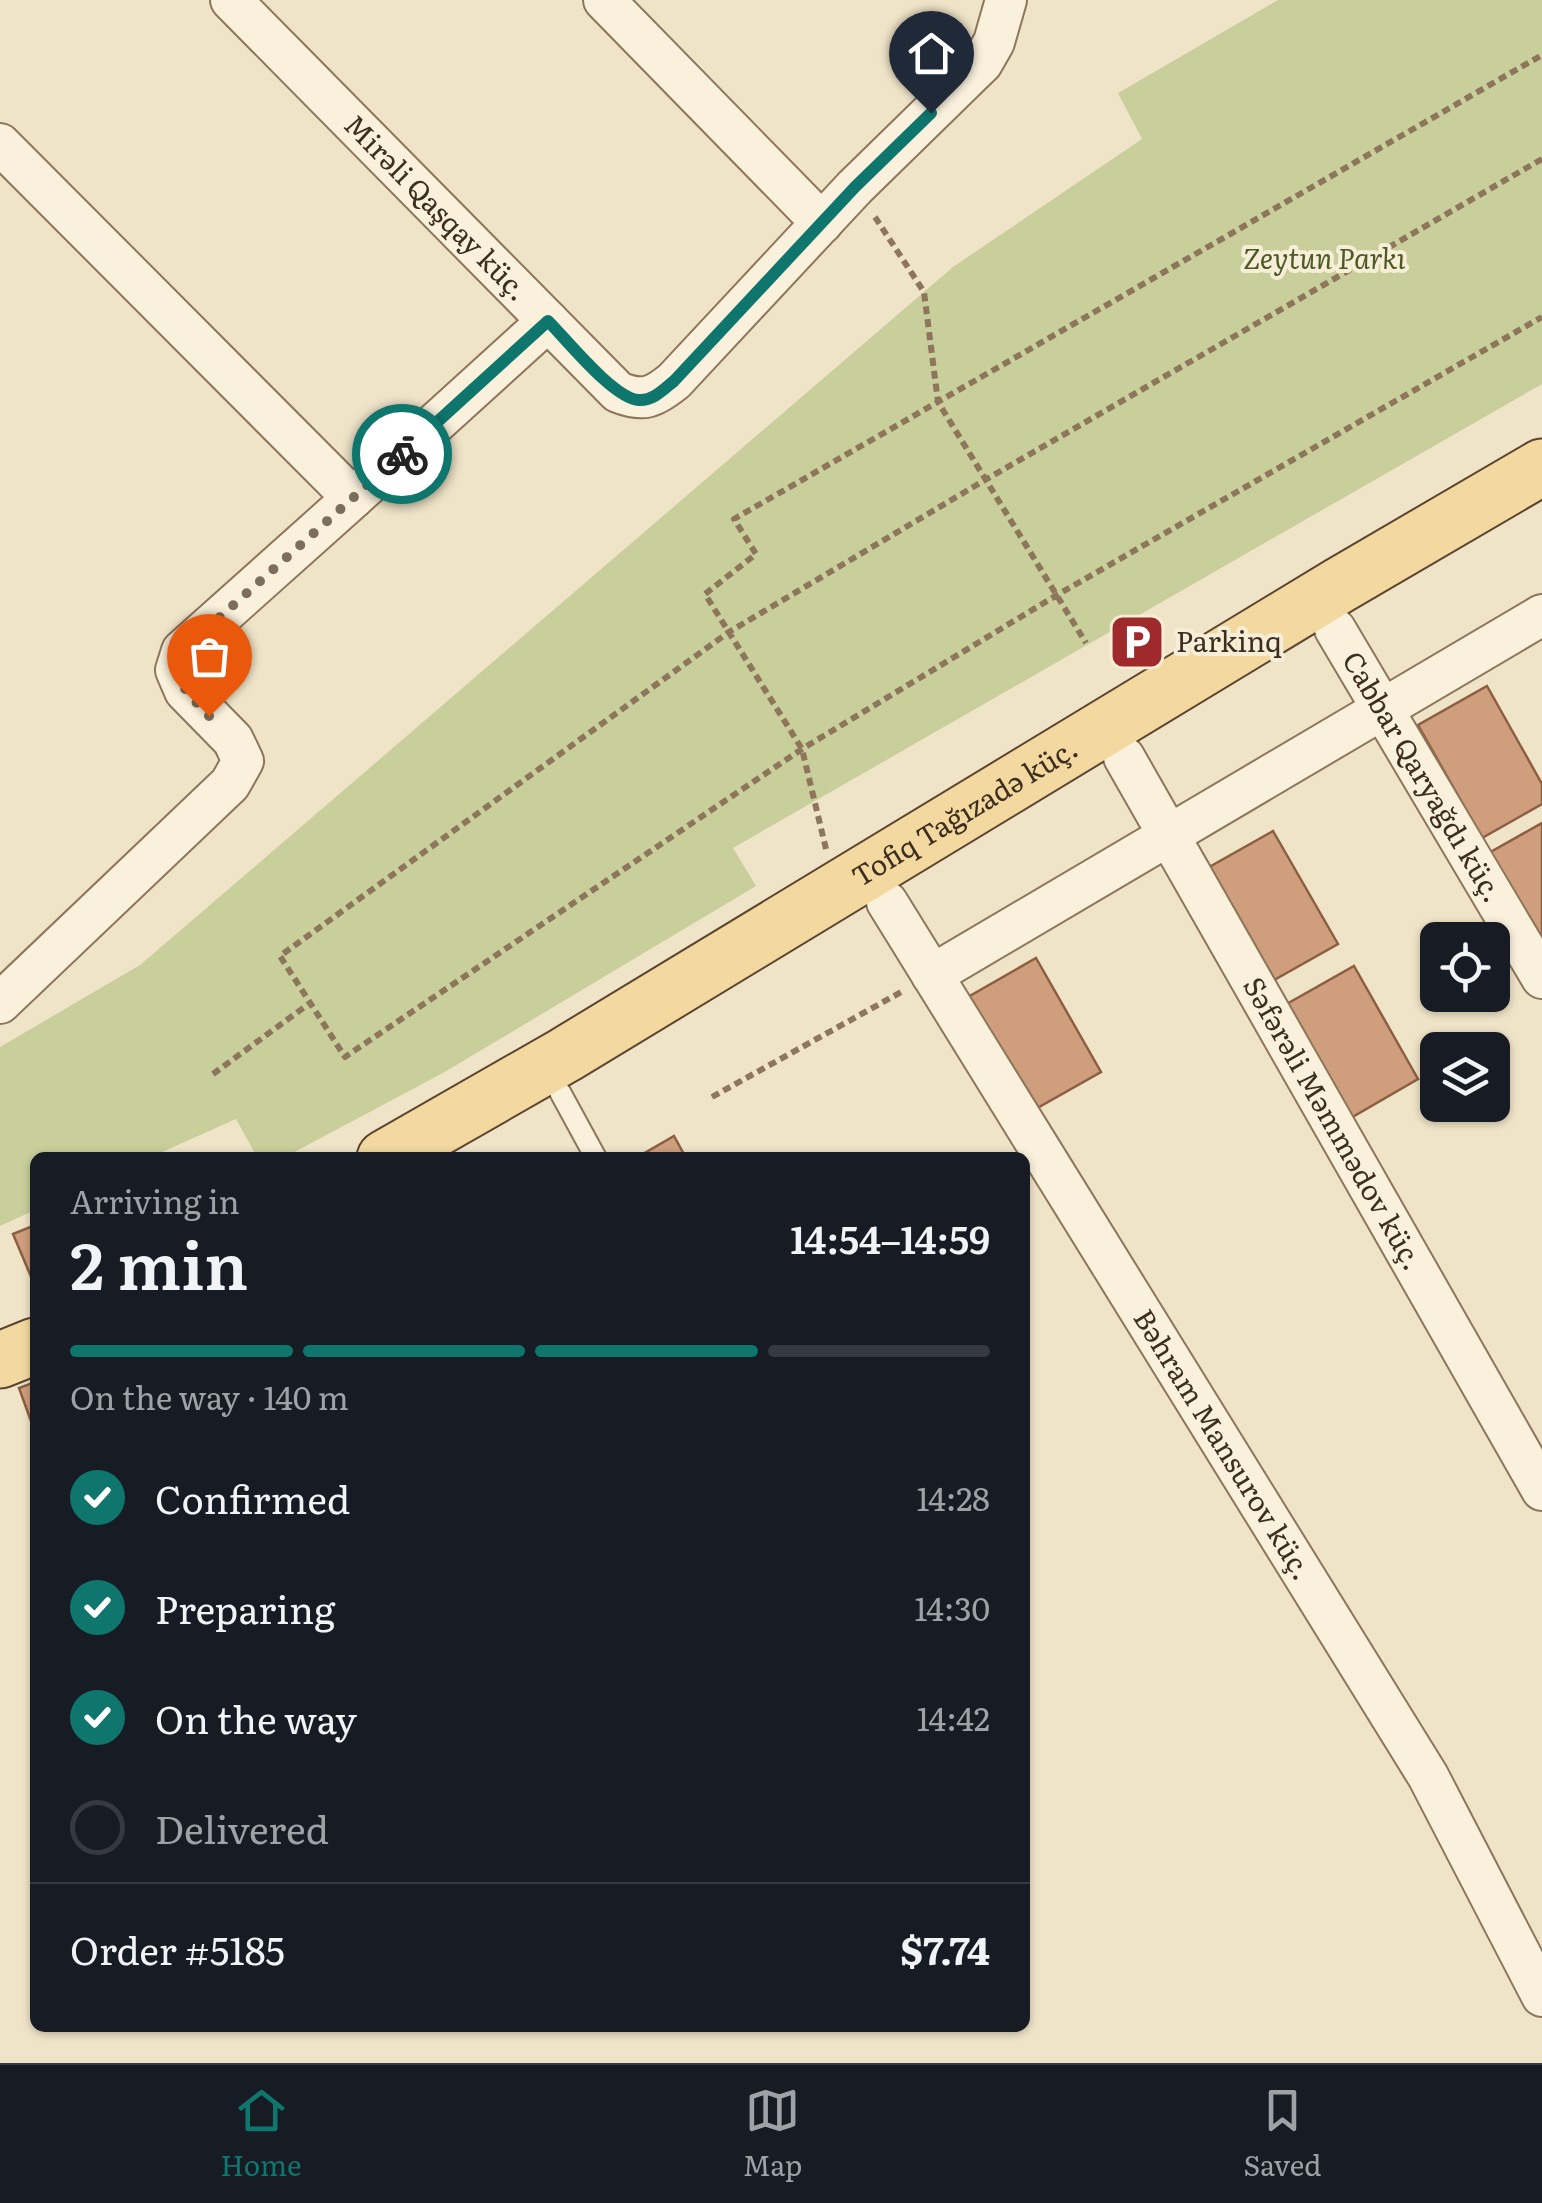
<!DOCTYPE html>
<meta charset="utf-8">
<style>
:root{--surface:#171b24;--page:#242831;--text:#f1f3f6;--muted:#9ea1a6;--line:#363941;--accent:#0f766e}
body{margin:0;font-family:Literata,serif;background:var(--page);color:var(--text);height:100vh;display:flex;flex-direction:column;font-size:38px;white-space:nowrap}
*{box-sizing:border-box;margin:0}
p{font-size:32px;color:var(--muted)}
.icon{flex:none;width:55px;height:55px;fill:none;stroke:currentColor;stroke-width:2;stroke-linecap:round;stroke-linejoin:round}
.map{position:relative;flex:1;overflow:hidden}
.details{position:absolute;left:30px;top:1152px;width:1000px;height:880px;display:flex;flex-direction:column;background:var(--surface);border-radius:15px;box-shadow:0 2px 8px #0004}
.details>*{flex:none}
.buttons{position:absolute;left:1420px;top:922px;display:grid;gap:20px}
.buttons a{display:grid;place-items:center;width:90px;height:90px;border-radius:15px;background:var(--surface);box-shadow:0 2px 8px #0004;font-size:50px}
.pin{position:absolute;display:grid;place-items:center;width:85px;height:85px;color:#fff;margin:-102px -42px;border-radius:50% 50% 50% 0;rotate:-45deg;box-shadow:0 0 10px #0007}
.pin .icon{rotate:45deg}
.courier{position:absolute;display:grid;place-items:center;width:100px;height:100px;margin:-50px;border:8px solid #0f766e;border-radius:50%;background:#fff;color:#222;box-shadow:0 2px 12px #0007}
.headline em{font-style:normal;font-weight:600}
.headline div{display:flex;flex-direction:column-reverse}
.headline{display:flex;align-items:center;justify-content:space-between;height:170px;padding:0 40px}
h1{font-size:65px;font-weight:600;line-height:75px}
.bar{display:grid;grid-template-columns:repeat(4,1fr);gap:15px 10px;align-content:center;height:120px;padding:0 40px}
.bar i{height:12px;border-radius:8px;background:var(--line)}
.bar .on{background:var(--accent)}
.bar p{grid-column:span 4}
.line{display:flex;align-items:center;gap:25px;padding:0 40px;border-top:2px solid var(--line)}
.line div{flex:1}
ol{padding:0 40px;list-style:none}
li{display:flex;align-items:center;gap:30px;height:110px}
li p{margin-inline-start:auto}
li .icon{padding:10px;border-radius:50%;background:var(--accent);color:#fff;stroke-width:4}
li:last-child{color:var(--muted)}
li i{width:55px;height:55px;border:5px solid var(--line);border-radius:50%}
.menu{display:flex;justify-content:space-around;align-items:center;height:140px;border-top:2px solid var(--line);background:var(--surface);font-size:28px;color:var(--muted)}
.menu a{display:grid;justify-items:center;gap:5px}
.menu .on{color:var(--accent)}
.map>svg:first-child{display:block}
.green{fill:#c9cf9b}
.building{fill:#cf9f7d;stroke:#8d5f41;stroke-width:2.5}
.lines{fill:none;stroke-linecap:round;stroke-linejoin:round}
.service-casing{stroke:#8d765c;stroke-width:24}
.minor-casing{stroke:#8d765c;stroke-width:44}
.primary-casing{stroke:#5b4430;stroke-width:59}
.path{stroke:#8d765c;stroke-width:6;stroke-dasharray:8 5;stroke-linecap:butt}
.service{stroke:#faf1dc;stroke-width:20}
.minor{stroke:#faf1dc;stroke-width:40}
.primary{stroke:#f3d9a0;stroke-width:55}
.done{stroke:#7c6e5b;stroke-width:10;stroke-dasharray:0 18}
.route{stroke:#0f766e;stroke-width:12}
.labels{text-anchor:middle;stroke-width:8;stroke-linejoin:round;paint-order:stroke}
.street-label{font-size:28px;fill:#3d2e20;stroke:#f7eed8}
.park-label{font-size:28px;font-style:italic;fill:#4d5a26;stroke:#f7eed8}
.poi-label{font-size:28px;fill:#3d2e20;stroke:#f7eed8;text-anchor:start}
</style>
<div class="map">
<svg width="1542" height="2063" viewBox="0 0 1542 2063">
<rect width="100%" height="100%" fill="#f0e4c8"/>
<path class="green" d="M 1278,0 L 1542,0 L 1542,384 L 733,848 L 756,886 L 443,1073 L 285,1157 L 257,1157 L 236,1119 L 151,1157 L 35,1158 L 35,1210 L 0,1226 L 0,1047 L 140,965 L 953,267 L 1142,139 L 1118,93 Z"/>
<path class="building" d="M 1487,686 L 1542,784 L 1542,804 L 1482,838 L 1418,725 Z
M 1542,823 L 1542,949 L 1487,854 Z
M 1273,831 L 1338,944 L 1269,983 L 1204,870 Z
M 1036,958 L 1101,1072 L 1032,1111 L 968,997 Z
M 1354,966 L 1418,1079 L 1349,1119 L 1285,1005 Z
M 674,1136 L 686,1158 L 636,1158 Z
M 35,1225 L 35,1278 L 32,1279 L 13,1234 Z
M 35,1382 L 35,1423 L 32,1424 L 19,1388 Z"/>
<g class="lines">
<g class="service-casing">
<path id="service" d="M 560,1092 L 596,1158"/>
</g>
<g class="minor-casing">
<g id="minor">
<path id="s1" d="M 231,0 L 618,392 C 643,402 653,398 674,381 L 855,187 L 982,63 L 994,42 L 1006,0"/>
<path d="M 604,0 L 822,223"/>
<path d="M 0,144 L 353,498 L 182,651 L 176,670 L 185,691 L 233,740 L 243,761 L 230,784 L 0,1003"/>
<path d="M 353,498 L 548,321"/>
<path id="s2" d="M 1335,629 L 1542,978"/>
<path id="s3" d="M 1124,757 L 1542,1490"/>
<path id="s4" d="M 887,902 L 1428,1776 L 1542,1996"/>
<path d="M 932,975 L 1542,615"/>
</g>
</g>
<g class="primary-casing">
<g id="primary">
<path id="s5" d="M 385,1158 L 565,1055 L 1340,585 L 1542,467"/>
<path d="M 0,1360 L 35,1346"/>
</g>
</g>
<path class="path" d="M 1542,159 L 985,480 L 729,632 L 280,956 L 345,1057 L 802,749 L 1057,595 L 1542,317
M 875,217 L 924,292 L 938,402 L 1086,643
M 826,849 L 802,749 L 705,594 L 756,554 L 734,519 L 1542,55
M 213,1074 L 310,1003
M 712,1097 L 903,991"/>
<use href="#service" class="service"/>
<use href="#minor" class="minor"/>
<use href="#primary" class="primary"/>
</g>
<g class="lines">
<path class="done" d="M 209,716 C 188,693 173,684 182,651 L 402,454"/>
<path class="route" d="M 402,454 L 548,321 C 567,340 614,399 639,400 C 653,401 664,389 674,381 L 855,187 L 931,113"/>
</g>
<defs>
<g id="parking-square" transform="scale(2.875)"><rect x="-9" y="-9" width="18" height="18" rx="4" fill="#9e2a2b" stroke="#f7eed8"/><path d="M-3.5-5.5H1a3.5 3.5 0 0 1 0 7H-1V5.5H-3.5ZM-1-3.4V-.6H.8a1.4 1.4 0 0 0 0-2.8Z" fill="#fff"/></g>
</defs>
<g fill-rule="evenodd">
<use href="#parking-square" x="1137" y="642"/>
</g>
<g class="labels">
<g class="street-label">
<text dy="10" stroke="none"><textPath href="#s1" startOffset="292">Mirəli Qaşqay küç.</textPath></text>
<text dy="10" stroke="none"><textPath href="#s2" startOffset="172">Cabbar Qaryağdı küç.</textPath></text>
<text dy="10" stroke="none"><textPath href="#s5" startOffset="675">Tofiq Tağızadə küç.</textPath></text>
<text dy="10" stroke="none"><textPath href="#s3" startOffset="422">Səfərəli Məmmədov küç.</textPath></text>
<text dy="10" stroke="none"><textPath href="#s4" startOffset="638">Bəhram Mansurov küç.</textPath></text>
</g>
<g class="park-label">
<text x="1324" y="269">Zeytun Parkı</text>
</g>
<g class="poi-label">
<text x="1176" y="652">Parkinq</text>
</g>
</g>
</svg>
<div class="buttons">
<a><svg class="icon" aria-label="locate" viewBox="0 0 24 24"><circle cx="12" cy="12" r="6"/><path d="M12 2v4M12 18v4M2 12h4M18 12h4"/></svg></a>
<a><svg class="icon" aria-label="layers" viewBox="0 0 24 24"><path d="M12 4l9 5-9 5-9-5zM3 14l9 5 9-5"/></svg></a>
</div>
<div class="pin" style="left:209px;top:716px;background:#ea580c"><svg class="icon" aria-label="bag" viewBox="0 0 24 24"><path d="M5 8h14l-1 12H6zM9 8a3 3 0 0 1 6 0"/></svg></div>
<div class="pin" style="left:931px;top:113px;background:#1f2937"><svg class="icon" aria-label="home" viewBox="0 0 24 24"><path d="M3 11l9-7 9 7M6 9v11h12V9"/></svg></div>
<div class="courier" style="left:402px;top:454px"><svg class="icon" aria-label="bike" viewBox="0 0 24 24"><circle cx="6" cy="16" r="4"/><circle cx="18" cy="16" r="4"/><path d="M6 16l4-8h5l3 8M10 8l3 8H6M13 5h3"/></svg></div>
<section class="details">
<div class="headline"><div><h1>2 min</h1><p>Arriving in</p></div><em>14:54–14:59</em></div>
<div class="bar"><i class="on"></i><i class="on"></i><i class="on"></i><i></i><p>On the way · 140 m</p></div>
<ol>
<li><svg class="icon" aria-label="check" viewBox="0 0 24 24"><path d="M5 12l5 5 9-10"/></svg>Confirmed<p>14:28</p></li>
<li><svg class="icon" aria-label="check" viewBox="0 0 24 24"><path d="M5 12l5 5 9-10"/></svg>Preparing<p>14:30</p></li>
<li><svg class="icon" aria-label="check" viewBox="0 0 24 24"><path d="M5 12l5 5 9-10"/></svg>On the way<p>14:42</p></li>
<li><i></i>Delivered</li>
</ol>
<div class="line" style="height:130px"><div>Order #5185</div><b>$7.74</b></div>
</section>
</div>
<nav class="menu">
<a class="on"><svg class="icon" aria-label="home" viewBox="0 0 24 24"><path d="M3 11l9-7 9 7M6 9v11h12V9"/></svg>Home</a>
<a><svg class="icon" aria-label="map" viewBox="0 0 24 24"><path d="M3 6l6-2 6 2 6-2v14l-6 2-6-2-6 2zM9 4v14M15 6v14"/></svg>Map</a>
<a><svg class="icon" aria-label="saved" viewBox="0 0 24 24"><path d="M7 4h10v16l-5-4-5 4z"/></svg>Saved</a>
</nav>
